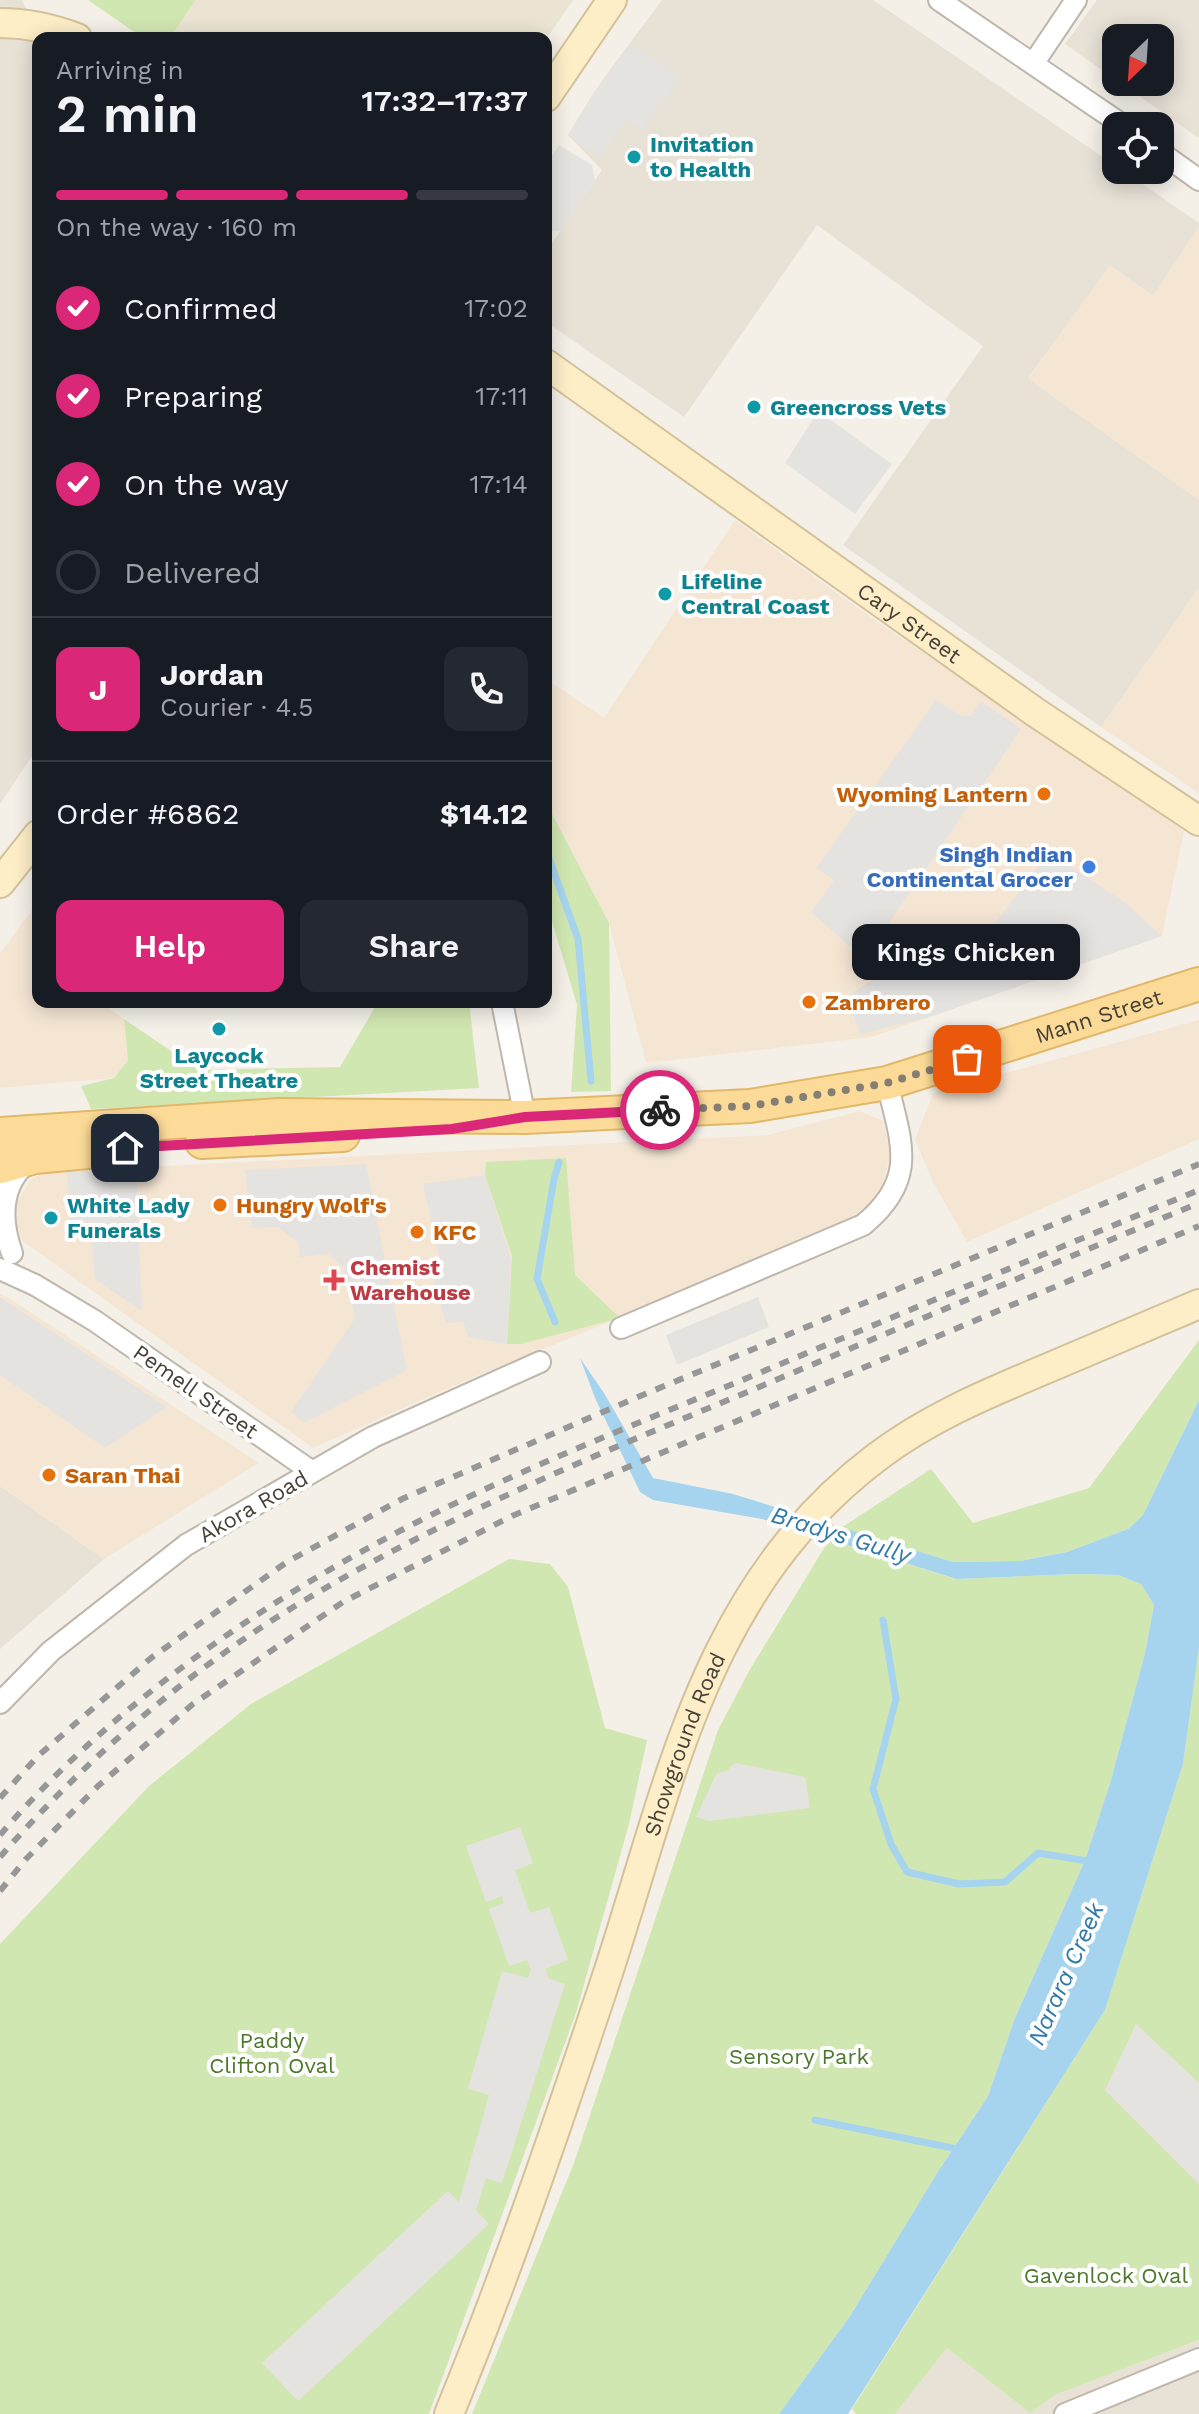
<!DOCTYPE html>
<meta charset="utf-8">
<style>
:root{--surface:#171b24;--page:#242831;--text:#f1f3f6;--muted:#9ea1a6;--line:#363941;--accent:#db2777}
body{margin:0;font-family:"Work Sans",sans-serif;background:var(--page);color:var(--text);height:100vh;display:flex;flex-direction:column;font-size:30px;white-space:nowrap}
*{box-sizing:border-box;margin:0}
p{font-size:26px;color:var(--muted)}
.icon{flex:none;width:44px;height:44px;fill:none;stroke:currentColor;stroke-width:2;stroke-linecap:round;stroke-linejoin:round}
.map{position:relative;flex:1;overflow:hidden}
.panel{position:absolute;left:32px;top:32px;width:520px;height:976px;display:flex;flex-direction:column;background:var(--surface);border-radius:16px;box-shadow:0 4px 20px #0003}
.panel>*{flex:none}
.needle{width:52px;rotate:205deg}
.tools{position:absolute;left:1102px;top:24px;display:grid;gap:16px}
.tools a{display:grid;place-items:center;width:72px;height:72px;border-radius:16px;background:var(--surface);box-shadow:0 4px 20px #0003;font-size:40px}
.pin{position:absolute;display:grid;place-items:center;width:68px;height:68px;color:#fff;margin:-34px;border-radius:16px;box-shadow:0 4px 12px #0006}
.courier{position:absolute;display:grid;place-items:center;width:80px;height:80px;margin:-40px;border:6px solid #db2777;border-radius:50%;background:#fff;color:#222;box-shadow:0 2px 10px #0007}
.bubble{position:absolute;height:56px;border-radius:16px;background:var(--surface);box-shadow:0 4px 20px #0003;font-size:26px;font-weight:600;line-height:56px;text-align:center}
.summary em{font-style:normal;font-weight:600}
.summary div{display:flex;flex-direction:column-reverse}
.summary{display:flex;align-items:center;justify-content:space-between;height:136px;padding:0 24px}
h1{font-size:52px;font-weight:600;line-height:60px}
.bar{display:grid;grid-template-columns:repeat(4,1fr);gap:12px 8px;align-content:center;height:96px;padding:0 24px}
.bar i{height:10px;border-radius:6px;background:var(--line)}
.bar .on{background:var(--accent)}
.bar p{grid-column:span 4}
.line{display:flex;align-items:center;gap:20px;padding:0 24px;border-top:2px solid var(--line)}
.line div{flex:1}
.round{display:grid;place-items:center;flex:none;width:84px;height:84px;border-radius:16px;background:var(--page)}
ol{padding:0 24px;list-style:none}
li{display:flex;align-items:center;gap:24px;height:88px}
li p{margin-inline-start:auto}
li .icon{padding:8px;border-radius:50%;background:var(--accent);color:#fff;stroke-width:4}
li:last-child{color:var(--muted)}
li i{width:44px;height:44px;border:4px solid var(--line);border-radius:50%}
.action{display:flex;gap:16px;margin-top:auto;padding:16px 24px}
.action a{flex:1;height:92px;border-radius:16px;background:var(--accent);color:#fff;font-size:32px;font-weight:600;line-height:92px;text-align:center}
.action a+a{background:var(--page);color:var(--text)}
.map>svg:first-child{display:block}
.residential{fill:#e7e1d6}
.commercial{fill:#f5e6d4}
.education{fill:#ece4d2}
.green{fill:#d1e7b2}
.parking{fill:#e5e3e0}
.water{fill:#a6d4ef}
.lines{fill:none;stroke-linecap:round;stroke-linejoin:round}
.stream{stroke:#a6d4ef;stroke-width:7}
.street-casing{stroke:#bfb7ab;stroke-width:24}
.secondary-casing{stroke:#d2c199;stroke-width:32}
.primary-casing{stroke:#e1b869;stroke-width:36}
.street{stroke:#fff;stroke-width:20}
.secondary{stroke:#fdeec8;stroke-width:28}
.primary{stroke:#fcdb99;stroke-width:32}
.rail{stroke:#979797;stroke-width:6;stroke-dasharray:10 10;stroke-linecap:butt}
.done{stroke:#847e75;stroke-width:8;stroke-dasharray:0 14.4}
.route{stroke:#db2777;stroke-width:10}
.culture-dot{fill:#0f9aa8;stroke:#fff;stroke-width:3}
.food-dot{fill:#e8710a;stroke:#fff;stroke-width:3}
.shop-dot{fill:#3f7fe0;stroke:#fff;stroke-width:3}
.health-dot{fill:#e0444e;stroke:#fff;stroke-width:3}
.labels{text-anchor:middle;stroke-width:8;stroke-linejoin:round;paint-order:stroke}
.culture-label{font-size:22px;font-weight:bold;fill:#0d838f;stroke:#fff;text-anchor:start}
.street-label{font-size:22px;fill:#474037;stroke:#fff}
.food-label{font-size:22px;font-weight:bold;fill:#c56008;stroke:#fff;text-anchor:start}
.shop-label{font-size:22px;font-weight:bold;fill:#366cbe;stroke:#fff;text-anchor:end}
.health-label{font-size:22px;font-weight:bold;fill:#be3a42;stroke:#fff;text-anchor:start}
.park-label{font-size:22px;fill:#4b782b;stroke:#fff}
.water-label{font-size:24px;font-style:italic;fill:#307aa9;stroke:#fff}
</style>
<div class="map">
<svg width="1199" height="2414" viewBox="0 0 1199 2414">
<rect width="100%" height="100%" fill="#f4f0e8"/>
<path class="residential" d="M 0,0 L 22,0 L 40,38 L 38,747 L 0,804 Z
M 662,0 L 873,0 L 1116,166 L 1116,170 L 1122,170 L 1199,223 L 1199,227 L 1153,296 L 1110,266 L 1028,378 L 1199,500 L 1199,588 L 1101,727 L 843,545 L 983,346 L 817,225 L 684,417 L 546,322 L 546,252 L 602,170 L 568,135 L 606,75 Z
M 1097,0 L 1199,0 L 1199,138 L 1119,82 L 1160,82 L 1160,38 L 1116,38 L 1116,80 L 1065,44 Z
M 0,1486 L 104,1559 L 0,1649 Z
M 1199,2340 L 1199,2414 L 895,2414 L 947,2348 L 1030,2413 L 1055,2395 Z"/>
<path class="commercial" d="M 1199,227 L 1199,500 L 1028,379 L 1110,265 L 1153,296 Z
M 735,520 L 865,613 L 1184,831 L 1162,936 L 872,1037 L 646,1063 L 609,923 L 546,802 L 546,679 L 604,718 Z
M 1199,588 L 1199,793 L 1101,727 Z
M 38,902 L 38,1002 L 100,1002 L 124,1019 L 128,1060 L 114,1078 L 0,1088 L 0,953 Z
M 1199,1020 L 1199,1139 L 967,1242 L 933,1182 L 915,1140 L 933,1093 Z
M 860,1111 L 883,1121 L 891,1152 L 882,1190 L 859,1221 L 474,1377 L 313,1448 L 21,1240 L 14,1222 L 17,1202 L 31,1179 L 53,1169 L 67,1171 L 767,1135 Z
M 0,1294 L 9,1298 L 259,1463 L 104,1559 L 0,1486 Z"/>
<path class="education" d="M 196,0 L 573,0 L 546,39 L 170,38 Z"/>
<path class="green" d="M 88,0 L 196,0 L 170,38 L 143,38 Z
M 546,802 L 609,923 L 611,1091 L 571,1092 L 577,1005 L 546,901 Z
M 378,1002 L 469,1002 L 479,1088 L 91,1109 L 81,1086 L 114,1078 L 128,1060 L 124,1019 L 199,1070 L 340,1067 Z
M 566,1158 L 575,1275 L 620,1318 L 521,1344 L 507,1344 L 512,1256 L 485,1175 L 486,1162 Z
M 1199,1340 L 1199,1400 L 1143,1515 L 1128,1529 L 1067,1552 L 1020,1561 L 953,1562 L 841,1528 L 931,1469 L 973,1523 L 1089,1488 Z
M 829,1540 L 956,1579 L 1077,1574 L 1118,1575 L 1141,1584 L 1154,1605 L 1145,1653 L 1111,1780 L 1085,1860 L 1015,2018 L 988,2096 L 939,2170 L 850,2316 L 779,2414 L 472,2414 L 574,2163 L 718,1730 L 749,1671 Z
M 509,1559 L 550,1564 L 568,1587 L 605,1728 L 647,1740 L 629,1824 L 576,2013 L 429,2414 L 0,2414 L 0,1944 L 149,1786 L 251,1704 Z
M 1199,1648 L 1199,2340 L 1055,2395 L 1030,2413 L 947,2348 L 895,2414 L 856,2414 L 852,2409 L 1105,2010 L 1183,1764 Z"/>
<path class="parking" d="M 631,43 L 681,76 L 642,130 L 627,120 L 601,158 L 568,135 L 594,92 Z
M 559,145 L 592,165 L 595,180 L 561,231 L 547,230 L 546,164 Z
M 818,411 L 892,464 L 855,514 L 785,463 Z
M 936,700 L 961,716 L 971,716 L 981,701 L 1021,729 L 870,951 L 904,981 L 961,967 L 1045,858 L 1053,855 L 1126,903 L 1162,936 L 930,1017 L 860,1034 L 846,997 L 881,974 L 811,912 L 834,880 L 816,868 Z
M 366,1164 L 407,1370 L 304,1423 L 291,1412 L 355,1318 L 344,1267 L 328,1254 L 300,1257 L 298,1243 L 278,1227 L 252,1228 L 245,1170 Z
M 67,1171 L 136,1171 L 142,1311 L 95,1279 L 90,1227 L 70,1227 Z
M 485,1175 L 511,1259 L 507,1344 L 468,1337 L 463,1322 L 446,1323 L 432,1276 L 443,1273 L 423,1184 Z
M 0,1297 L 3,1299 L 167,1407 L 105,1448 L 0,1375 Z
M 758,1297 L 769,1327 L 677,1365 L 666,1335 Z
M 735,1763 L 805,1777 L 810,1808 L 709,1821 L 696,1817 L 717,1773 L 727,1771 Z
M 520,1827 L 533,1863 L 515,1870 L 530,1913 L 549,1907 L 568,1960 L 545,1969 L 549,1979 L 565,1984 L 502,2183 L 486,2178 L 476,2210 L 489,2224 L 298,2401 L 262,2363 L 448,2191 L 459,2202 L 489,2095 L 468,2089 L 502,1971 L 528,1978 L 531,1970 L 527,1960 L 509,1966 L 489,1909 L 504,1903 L 502,1896 L 486,1902 L 466,1846 Z
M 1136,2024 L 1199,2083 L 1199,2184 L 1105,2090 Z"/>
<path class="water" d="M 580,1358 L 604,1393 L 653,1478 L 733,1494 L 953,1562 L 1020,1561 L 1067,1552 L 1128,1529 L 1143,1515 L 1199,1400 L 1199,1648 L 1183,1764 L 1105,2010 L 848,2414 L 779,2414 L 850,2316 L 939,2170 L 988,2096 L 1015,2018 L 1085,1860 L 1111,1780 L 1145,1653 L 1154,1605 L 1141,1584 L 1118,1575 L 1077,1574 L 957,1579 L 762,1519 L 653,1500 L 640,1492 L 595,1398 Z"/>
<g class="lines">
<path class="stream" d="M 546,850 L 578,939 L 591,1081
M 555,1322 L 537,1279 L 554,1179 L 559,1162
M 883,1620 L 896,1699 L 873,1789 L 891,1844 L 907,1872 L 959,1884 L 1005,1882 L 1038,1853 L 1094,1862
M 815,2120 L 962,2150"/>
<g class="street-casing">
<path id="street" d="M 939,0 L 1124,126
M 1033,64 L 1076,0
M 1160,152 L 1199,180
M 502,1002 L 525,1117
M 12,1253 C 0,1220 0,1184 29,1161
M 0,1269 L 35,1285 L 95,1321 L 311,1471
M 621,1328 L 863,1225 C 918,1180 902,1144 887,1083
M 0,1703 L 51,1651 L 186,1545 L 373,1437 L 540,1362
M 1065,2414 L 1199,2359"/>
</g>
<g class="secondary-casing">
<g id="secondary">
<path d="M 0,23 C 28,23 51,28 77,38"/>
<path d="M 546,97 L 612,0"/>
<path id="s1" d="M 546,364 L 1035,712 L 1199,821"/>
<path d="M 0,883 L 38,835"/>
<path id="s2" d="M 449,2414 C 507,2273 556,2129 604,1985 C 670,1788 701,1590 877,1457 C 927,1419 984,1395 1041,1371 C 1094,1349 1146,1326 1199,1304"/>
</g>
</g>
<g class="primary-casing">
<g id="primary">
<path id="s3" d="M 0,1134 L 279,1115 L 525,1117 L 750,1106 L 887,1083 L 1199,984"/>
<path d="M 202,1142 L 343,1135"/>
<path d="M 0,1167 L 35,1157 L 140,1147"/>
</g>
</g>
<use href="#street" class="street"/>
<use href="#secondary" class="secondary"/>
<use href="#primary" class="primary"/>
<path class="rail" d="M 0,1798 L 38,1756 L 151,1658 L 287,1562 L 402,1499 L 633,1399 L 1199,1164
M 0,1835 C 102,1716 243,1615 381,1541 C 496,1479 619,1431 740,1381 C 893,1317 1046,1253 1199,1190
M 0,1857 C 84,1761 185,1673 295,1606 C 437,1520 591,1457 745,1393 C 896,1329 1048,1266 1199,1203
M 0,1891 L 26,1859 L 98,1786 L 193,1704 L 343,1602 L 512,1516 L 1199,1226"/>
</g>
<g class="lines">
<path class="done" d="M 660,1110 L 750,1106 L 887,1083 L 967,1059"/>
<path class="route" d="M 125,1148 L 452,1129 L 525,1117 L 660,1110"/>
</g>
<g class="culture-dot">
<circle cx="634" cy="157" r="8"/>
<circle cx="754" cy="407" r="8"/>
<circle cx="665" cy="594" r="8"/>
<circle cx="219" cy="1029" r="8"/>
<circle cx="51" cy="1218" r="8"/>
</g>
<g class="food-dot">
<circle cx="1044" cy="794" r="8"/>
<circle cx="809" cy="1002" r="8"/>
<circle cx="220" cy="1205" r="8"/>
<circle cx="417" cy="1232" r="8"/>
<circle cx="49" cy="1475" r="8"/>
</g>
<circle class="shop-dot" cx="1089" cy="867" r="8"/>
<path class="health-dot" d="M330 1268h8v8h8v8h-8v8h-8v-8h-8v-8h8z"/>
<g class="labels">
<g class="culture-label">
<text x="650" y="152">Invitation<tspan x="650" dy="25">to Health</tspan></text>
<text x="770" y="415">Greencross Vets</text>
<text x="681" y="589">Lifeline<tspan x="681" dy="25">Central Coast</tspan></text>
<text x="219" y="1063" text-anchor="middle">Laycock<tspan x="219" dy="25">Street Theatre</tspan></text>
<text x="67" y="1213">White Lady<tspan x="67" dy="25">Funerals</tspan></text>
</g>
<g class="street-label">
<text dy="8" stroke="none"><textPath href="#s1" startOffset="446">Cary Street</textPath></text>
<text dy="8" stroke="none"><textPath href="#s3" startOffset="1112">Mann Street</textPath></text>
<text transform="translate(196 1391) rotate(35)" y="8">Pemell Street</text>
<text transform="translate(253 1506) rotate(-30)" y="8">Akora Road</text>
<text dy="8" stroke="none"><textPath href="#s2" startOffset="710">Showground Road</textPath></text>
</g>
<g class="food-label">
<text x="1028" y="802" text-anchor="end">Wyoming Lantern</text>
<text x="825" y="1010">Zambrero</text>
<text x="236" y="1213">Hungry Wolf's</text>
<text x="433" y="1240">KFC</text>
<text x="65" y="1483">Saran Thai</text>
</g>
<g class="shop-label">
<text x="1073" y="862">Singh Indian<tspan x="1073" dy="25">Continental Grocer</tspan></text>
</g>
<g class="health-label">
<text x="350" y="1275">Chemist<tspan x="350" dy="25">Warehouse</tspan></text>
</g>
<g class="park-label">
<text x="272" y="2048">Paddy<tspan x="272" dy="25">Clifton Oval</tspan></text>
<text x="799" y="2064">Sensory Park</text>
<text x="1106" y="2283">Gavenlock Oval</text>
</g>
<g class="water-label">
<text transform="translate(841 1535) rotate(17)" y="8">Bradys Gully</text>
<text transform="translate(1066 1974) rotate(-66)" y="8">Narara Creek</text>
</g>
</g>
</svg>
<div class="tools">
<a><svg class="needle" viewBox="-14 -14 28 28"><path d="M0-13l5 13h-10z" fill="#e53935"/><path d="M0 13l5-13h-10z" fill="#9ea1a6"/></svg></a>
<a><svg class="icon" aria-label="locate" viewBox="0 0 24 24"><circle cx="12" cy="12" r="6"/><path d="M12 2v4M12 18v4M2 12h4M18 12h4"/></svg></a>
</div>
<div class="pin" style="left:967px;top:1059px;background:#ea580c"><svg class="icon" aria-label="bag" viewBox="0 0 24 24"><path d="M5 8h14l-1 12H6zM9 8a3 3 0 0 1 6 0"/></svg></div>
<div class="pin" style="left:125px;top:1148px;background:#1f2937"><svg class="icon" aria-label="home" viewBox="0 0 24 24"><path d="M3 11l9-7 9 7M6 9v11h12V9"/></svg></div>
<div class="courier" style="left:660px;top:1110px"><svg class="icon" aria-label="bike" viewBox="0 0 24 24"><circle cx="6" cy="16" r="4"/><circle cx="18" cy="16" r="4"/><path d="M6 16l4-8h5l3 8M10 8l3 8H6M13 5h3"/></svg></div>
<div class="bubble" style="left:852px;top:924px;width:228px">Kings Chicken</div>
<section class="panel">
<div class="summary"><div><h1>2 min</h1><p>Arriving in</p></div><em>17:32–17:37</em></div>
<div class="bar"><i class="on"></i><i class="on"></i><i class="on"></i><i></i><p>On the way · 160 m</p></div>
<ol>
<li><svg class="icon" aria-label="check" viewBox="0 0 24 24"><path d="M5 12l5 5 9-10"/></svg>Confirmed<p>17:02</p></li>
<li><svg class="icon" aria-label="check" viewBox="0 0 24 24"><path d="M5 12l5 5 9-10"/></svg>Preparing<p>17:11</p></li>
<li><svg class="icon" aria-label="check" viewBox="0 0 24 24"><path d="M5 12l5 5 9-10"/></svg>On the way<p>17:14</p></li>
<li><i></i>Delivered</li>
</ol>
<div class="line" style="height:144px"><b class="round" style="background:var(--accent);color:#fff">J</b><div><b>Jordan</b><p>Courier · 4.5</p></div><a class="round"><svg class="icon" aria-label="phone" viewBox="0 0 24 24"><path d="M5 4h4l2 5-3 2q2 4 5 5l2-3 5 2v4C11 20 4 13 5 4z"/></svg></a></div>
<div class="line" style="height:104px"><div>Order #6862</div><b>$14.12</b></div>
<div class="action"><a>Help</a><a>Share</a></div>
</section>
</div>
